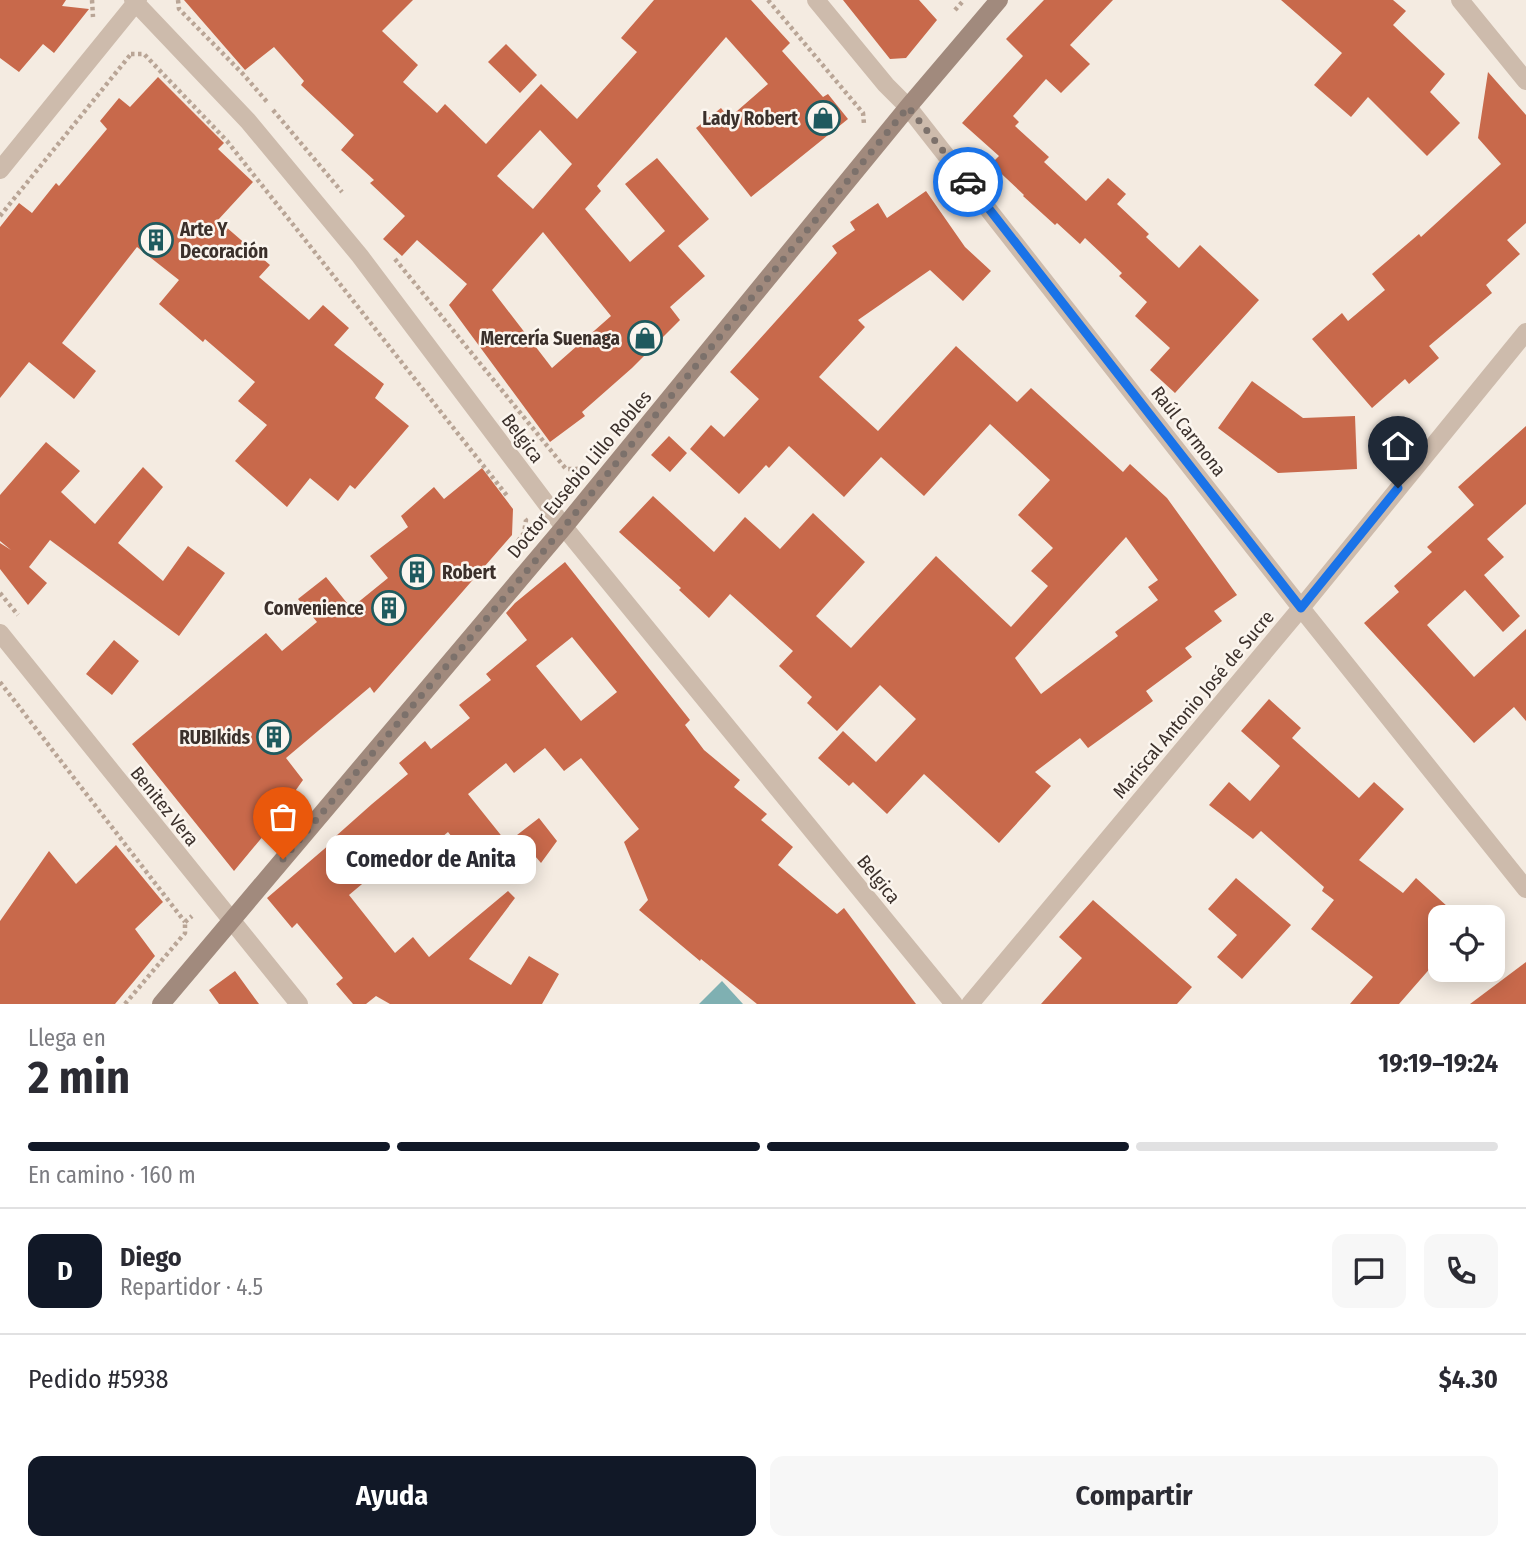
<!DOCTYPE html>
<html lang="es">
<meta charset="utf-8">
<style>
:root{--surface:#fff;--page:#f7f7f7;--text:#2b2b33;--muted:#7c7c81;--line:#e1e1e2;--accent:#111827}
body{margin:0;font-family:"Fira Sans Condensed",sans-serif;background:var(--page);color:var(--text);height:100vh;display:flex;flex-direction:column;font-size:26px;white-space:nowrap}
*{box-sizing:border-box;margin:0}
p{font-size:23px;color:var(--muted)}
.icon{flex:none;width:38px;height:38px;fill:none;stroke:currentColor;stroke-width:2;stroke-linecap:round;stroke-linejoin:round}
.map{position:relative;height:1004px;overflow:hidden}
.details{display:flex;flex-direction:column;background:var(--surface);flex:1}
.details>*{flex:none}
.fabs{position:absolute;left:1428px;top:905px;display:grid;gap:14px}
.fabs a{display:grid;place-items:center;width:77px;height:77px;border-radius:14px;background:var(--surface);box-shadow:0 4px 18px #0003;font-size:35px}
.pin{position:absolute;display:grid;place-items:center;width:60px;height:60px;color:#fff;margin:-72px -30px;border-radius:50% 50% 50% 0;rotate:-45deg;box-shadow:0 0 7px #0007}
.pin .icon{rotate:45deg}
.courier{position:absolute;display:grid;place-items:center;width:70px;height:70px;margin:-35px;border:5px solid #1a73e8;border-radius:50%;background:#fff;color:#222;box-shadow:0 2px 9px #0007}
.bubble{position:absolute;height:49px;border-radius:14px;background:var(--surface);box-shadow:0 4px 18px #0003;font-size:23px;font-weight:700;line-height:49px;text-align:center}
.overview em{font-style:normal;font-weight:700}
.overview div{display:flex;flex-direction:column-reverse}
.overview{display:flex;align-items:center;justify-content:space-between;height:119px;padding:0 28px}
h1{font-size:46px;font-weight:700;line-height:52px}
.bar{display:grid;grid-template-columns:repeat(4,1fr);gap:10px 7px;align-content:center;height:84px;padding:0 28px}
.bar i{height:9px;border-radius:5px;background:var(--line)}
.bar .active{background:var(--accent)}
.bar p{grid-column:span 4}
.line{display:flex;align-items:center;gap:18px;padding:0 28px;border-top:2px solid var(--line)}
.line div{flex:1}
.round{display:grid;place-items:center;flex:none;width:74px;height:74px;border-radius:14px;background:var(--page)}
.action{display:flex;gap:14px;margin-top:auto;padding:14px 28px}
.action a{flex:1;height:80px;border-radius:14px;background:var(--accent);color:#fff;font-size:28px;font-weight:700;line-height:80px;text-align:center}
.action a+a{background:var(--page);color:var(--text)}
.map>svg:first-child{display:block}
.water{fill:#7fb0b2}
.building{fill:#c8694b;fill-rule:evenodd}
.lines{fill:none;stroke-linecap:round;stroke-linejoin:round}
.path{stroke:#b9a596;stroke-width:4.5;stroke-dasharray:3.5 3.5;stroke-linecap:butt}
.street{stroke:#cdbbac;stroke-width:18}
.secondary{stroke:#a18a7d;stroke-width:18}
.done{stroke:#7c716b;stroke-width:7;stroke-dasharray:0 12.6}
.route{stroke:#1a73e8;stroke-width:9}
.labels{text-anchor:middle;stroke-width:5;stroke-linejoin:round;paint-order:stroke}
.poi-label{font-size:19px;font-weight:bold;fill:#3b302b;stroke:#fbf5ee;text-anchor:end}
.street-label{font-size:19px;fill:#3b302b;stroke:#fbf5ee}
</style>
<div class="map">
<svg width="1526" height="1004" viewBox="0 0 1526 1004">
<rect width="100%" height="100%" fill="#f4ebe1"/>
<path class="water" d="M 722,981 L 743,1004 L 699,1004 Z"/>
<path class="building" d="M 0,0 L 66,0 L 62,6 L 89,9 L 54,53 L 43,44 L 19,72 L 0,58 Z
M 184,0 L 413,0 L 382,31 L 418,65 L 403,82 L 437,113 L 445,104 L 486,144 L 541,84 L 577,119 L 637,52 L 621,38 L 654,0 L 751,0 L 790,43 L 782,51 L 823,97 L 828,94 L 848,119 L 751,197 L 696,128 L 721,108 L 729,118 L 768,84 L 726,37 L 597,186 L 601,191 L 585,209 L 630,262 L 665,231 L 625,184 L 657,158 L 709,219 L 678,246 L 705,276 L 670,307 L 680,320 L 632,368 L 582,412 L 585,416 L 550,442 L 449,305 L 467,284 L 417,240 L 402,256 L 383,239 L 405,216 L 370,183 L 374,180 L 341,150 L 354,135 L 301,85 L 304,81 L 274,47 L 245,70 ZM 540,130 L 572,164 L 533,209 L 497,176 ZM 543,232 L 611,316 L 552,368 L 492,290 Z
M 843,0 L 919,0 L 937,20 L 906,58 L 890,59 Z
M 1044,0 L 1113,0 L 1070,45 L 1090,64 L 1061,93 L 1046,79 L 1013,116 L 1019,122 L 1015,126 L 1049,157 L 1044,162 L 1086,201 L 1108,178 L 1126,194 L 1117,204 L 1149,234 L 1146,237 L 1179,268 L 1200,245 L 1259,300 L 1175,393 L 1150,370 L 1170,348 L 1135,316 L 1147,302 L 1119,276 L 1122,273 L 1085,238 L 1080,244 L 1057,223 L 1055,225 L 1023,196 L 1024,195 L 991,164 L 999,156 L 962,123 L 1023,56 L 1006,39 Z
M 1281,0 L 1393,0 L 1406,11 L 1393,25 L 1445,74 L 1430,92 L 1460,123 L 1427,156 L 1368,97 L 1351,117 L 1314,85 L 1342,53 Z
M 506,44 L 537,75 L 520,93 L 488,62 Z
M 1488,72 L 1526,115 L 1526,223 L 1507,240 L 1520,254 L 1486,285 L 1492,293 L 1429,346 L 1439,358 L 1409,384 L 1405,379 L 1372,408 L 1312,339 L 1342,313 L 1348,321 L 1385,290 L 1372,274 L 1419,234 L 1421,237 L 1501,164 L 1478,138 Z
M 158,77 L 224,143 L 218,149 L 253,182 L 218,220 L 270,265 L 259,277 L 309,320 L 323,305 L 349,328 L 334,345 L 384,384 L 375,398 L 409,426 L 355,489 L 350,485 L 338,501 L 310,478 L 287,507 L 235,461 L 267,425 L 238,401 L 255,382 L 205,339 L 203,342 L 159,304 L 179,280 L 137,247 L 62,343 L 96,371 L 74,399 L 29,362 L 0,398 L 0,227 L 19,203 L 32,213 L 56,183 L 59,186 L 107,129 L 100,121 L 119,98 L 130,107 Z
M 926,191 L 965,247 L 991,271 L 963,301 L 930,270 L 858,320 L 865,327 L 819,377 L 878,431 L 956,346 L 1017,402 L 1031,388 L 1123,472 L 1130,464 L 1167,498 L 1237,595 L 1214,611 L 1222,621 L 1185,648 L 1192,657 L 1146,691 L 1153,701 L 1088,748 L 1080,738 L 1035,772 L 1051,786 L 999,843 L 924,774 L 887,814 L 853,782 L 849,786 L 818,758 L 843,731 L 876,762 L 916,719 L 880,685 L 837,731 L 807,703 L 812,697 L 779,666 L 793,651 L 730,594 L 709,618 L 679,590 L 681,588 L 619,532 L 653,496 L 714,552 L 745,517 L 780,549 L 813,513 L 865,562 L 816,616 L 851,648 L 936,556 L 1011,627 L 1048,586 L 1031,571 L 1053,548 L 1018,515 L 1050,480 L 990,424 L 924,496 L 881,457 L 844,497 L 789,446 L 769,468 L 766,465 L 739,494 L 690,449 L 711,425 L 724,437 L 759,399 L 730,372 L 837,253 L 832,246 L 855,230 L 850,222 L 878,203 L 887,218 ZM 1126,537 L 1158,580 L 1148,587 L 1158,600 L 1115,632 L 1118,636 L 1041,694 L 1015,658 Z
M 1252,381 L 1303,418 L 1355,416 L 1357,469 L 1278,473 L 1218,428 Z
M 1526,426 L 1526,504 L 1487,539 L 1504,557 L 1484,575 L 1520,616 L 1503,632 L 1465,590 L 1427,625 L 1474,677 L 1526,629 L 1526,721 L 1514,707 L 1474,743 L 1364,623 L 1399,592 L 1394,586 L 1432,552 L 1427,547 L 1474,505 L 1458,487 Z
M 669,436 L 687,453 L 670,472 L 651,455 Z
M 46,442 L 80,471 L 61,492 L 95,524 L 143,467 L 163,487 L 118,543 L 163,581 L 188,546 L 225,573 L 179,636 L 50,540 L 29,567 L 47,583 L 28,605 L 0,569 L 0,543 L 11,550 L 0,541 L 0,495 Z
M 482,468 L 513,509 L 512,535 L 374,693 L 370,687 L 286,758 L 303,780 L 264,835 L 234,871 L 132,744 L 266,633 L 282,651 L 317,622 L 298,599 L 326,577 L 351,608 L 388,578 L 370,556 L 408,527 L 401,516 L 434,487 L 444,499 Z
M 565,562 L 690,720 L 685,725 L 704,750 L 740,780 L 734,787 L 767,814 L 761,820 L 793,847 L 778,865 L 837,914 L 844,908 L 916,1004 L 757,1004 L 701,959 L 700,961 L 639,910 L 648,900 L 624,842 L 639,829 L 581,758 L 564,771 L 545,748 L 514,773 L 506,763 L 468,794 L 516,854 L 485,879 L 448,832 L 416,859 L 406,847 L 349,895 L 395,953 L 413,937 L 429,957 L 508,891 L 515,898 L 469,959 L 511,985 L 529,956 L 559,974 L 542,1004 L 390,1004 L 376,996 L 366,1004 L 353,1004 L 336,984 L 343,978 L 297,923 L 292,928 L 267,898 L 337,838 L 336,836 L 372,804 L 408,774 L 399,763 L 425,741 L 431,749 L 470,718 L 459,705 L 491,680 L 486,674 L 527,640 L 506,613 L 515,603 ZM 572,637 L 617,692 L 581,721 L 536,666 Z
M 114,640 L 139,661 L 112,695 L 86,674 Z
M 1269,699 L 1301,728 L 1292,738 L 1359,798 L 1374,782 L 1404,809 L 1359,860 L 1403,893 L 1416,878 L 1459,917 L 1440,917 L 1440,957 L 1399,1004 L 1350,1004 L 1373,977 L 1311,929 L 1334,900 L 1322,891 L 1324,887 L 1261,831 L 1253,839 L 1209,805 L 1229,782 L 1250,801 L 1280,766 L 1241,731 Z
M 539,818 L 557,841 L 541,863 L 517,835 Z
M 116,845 L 163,902 L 135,929 L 155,956 L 115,1004 L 0,1004 L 0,921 L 49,851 L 76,884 Z
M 1236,878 L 1291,925 L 1242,979 L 1217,957 L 1237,935 L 1208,909 Z
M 1093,900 L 1192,987 L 1177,1004 L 1041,1004 L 1082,958 L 1059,937 Z
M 1526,962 L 1526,1004 L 1470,1004 Z
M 235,971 L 259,1004 L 219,1004 L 209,990 Z"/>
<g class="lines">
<path class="path" d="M 92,0 L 93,17
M 178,0 L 179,9 L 243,74 L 268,103
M 768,0 L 863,113 L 864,124
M 955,10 L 964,0
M 131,54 L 144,54 L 227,141 L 508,497
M 273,110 L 342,192
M 0,216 L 131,54
M 395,259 L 566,469 L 577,469 L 580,467
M 518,541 L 524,533 L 526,520 L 524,518
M 0,593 L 18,615
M 0,682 L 185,922
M 185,922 L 192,916
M 125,1004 L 185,933 L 185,922"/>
<path class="street" d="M 133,0 L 248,121 L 360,256 L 564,527 L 954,1004
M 816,0 L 886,85 L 908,107 L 1301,608 L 1526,889
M 1460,0 L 1526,81
M 0,170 L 138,0
M 0,633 L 299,1004
M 970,1004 L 1301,608 L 1526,332"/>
<path class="secondary" d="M 161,1004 L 564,527 L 908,107 L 999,0"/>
</g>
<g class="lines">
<path class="done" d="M 283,859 L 564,527 L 908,107 L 968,182"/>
<path class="route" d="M 968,182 L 1301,608 L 1398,488"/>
</g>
<defs>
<g id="shop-ring" transform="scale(1.75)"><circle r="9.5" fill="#fbf5ee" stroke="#1f5a5e" stroke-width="1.5"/><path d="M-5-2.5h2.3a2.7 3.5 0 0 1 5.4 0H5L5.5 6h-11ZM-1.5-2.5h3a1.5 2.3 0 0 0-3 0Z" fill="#1f5a5e"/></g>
<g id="building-ring" transform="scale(1.75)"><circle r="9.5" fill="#fbf5ee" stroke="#1f5a5e" stroke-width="1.5"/><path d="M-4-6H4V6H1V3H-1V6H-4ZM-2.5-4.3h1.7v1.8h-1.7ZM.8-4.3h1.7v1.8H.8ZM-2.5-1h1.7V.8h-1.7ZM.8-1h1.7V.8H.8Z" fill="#1f5a5e"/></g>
</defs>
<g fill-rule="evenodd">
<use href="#shop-ring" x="823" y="118"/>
<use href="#building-ring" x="156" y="240"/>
<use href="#shop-ring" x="645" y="338"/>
<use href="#building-ring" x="417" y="572"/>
<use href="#building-ring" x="389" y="608"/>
<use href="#building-ring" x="274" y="737"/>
</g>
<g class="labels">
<g class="poi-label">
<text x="798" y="125">Lady Robert</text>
<text x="180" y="236" text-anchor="start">Arte Y<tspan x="180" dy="22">Decoración</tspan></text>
<text x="620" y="345">Mercería Suenaga</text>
<text x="442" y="579" text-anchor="start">Robert</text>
<text x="364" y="615">Convenience</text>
<text x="250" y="744">RUBIkids</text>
</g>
<g class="street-label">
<text transform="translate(1189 431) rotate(52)" y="7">Raúl Carmona</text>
<text transform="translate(523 438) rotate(53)" y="7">Belgica</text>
<text transform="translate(579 474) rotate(-50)" y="7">Doctor Eusebio Lillo Robles</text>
<text transform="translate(1193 704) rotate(-50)" y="7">Mariscal Antonio José de Sucre</text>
<text transform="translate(165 806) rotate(51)" y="7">Benitez Vera</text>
<text transform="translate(879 879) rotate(51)" y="7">Belgica</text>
</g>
</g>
</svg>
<div class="fabs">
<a><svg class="icon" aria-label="locate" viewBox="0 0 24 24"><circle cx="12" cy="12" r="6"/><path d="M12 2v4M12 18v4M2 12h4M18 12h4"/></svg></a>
</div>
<div class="pin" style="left:283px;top:859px;background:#ea580c"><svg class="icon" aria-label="bag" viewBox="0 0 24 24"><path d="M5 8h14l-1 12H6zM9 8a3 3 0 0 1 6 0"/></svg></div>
<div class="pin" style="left:1398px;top:488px;background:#1f2937"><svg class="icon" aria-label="home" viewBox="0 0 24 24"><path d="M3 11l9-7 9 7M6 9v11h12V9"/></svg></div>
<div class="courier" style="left:968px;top:182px"><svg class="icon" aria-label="car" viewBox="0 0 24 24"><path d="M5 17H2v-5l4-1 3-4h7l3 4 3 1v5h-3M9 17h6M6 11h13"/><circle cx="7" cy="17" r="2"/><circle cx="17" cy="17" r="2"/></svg></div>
<div class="bubble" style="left:326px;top:835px;width:210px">Comedor de Anita</div>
</div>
<section class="details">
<div class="overview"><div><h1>2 min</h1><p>Llega en</p></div><em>19:19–19:24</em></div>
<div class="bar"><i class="active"></i><i class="active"></i><i class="active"></i><i></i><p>En camino · 160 m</p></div>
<div class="line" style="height:126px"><b class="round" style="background:var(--accent);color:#fff">D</b><div><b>Diego</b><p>Repartidor · 4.5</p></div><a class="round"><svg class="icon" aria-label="chat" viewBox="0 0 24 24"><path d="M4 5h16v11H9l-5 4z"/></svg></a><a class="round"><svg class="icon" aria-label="phone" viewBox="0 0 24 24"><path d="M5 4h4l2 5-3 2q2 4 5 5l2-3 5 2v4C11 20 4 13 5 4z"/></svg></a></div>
<div class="line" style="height:91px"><div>Pedido #5938</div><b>$4.30</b></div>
<div class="action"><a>Ayuda</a><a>Compartir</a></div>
</section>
